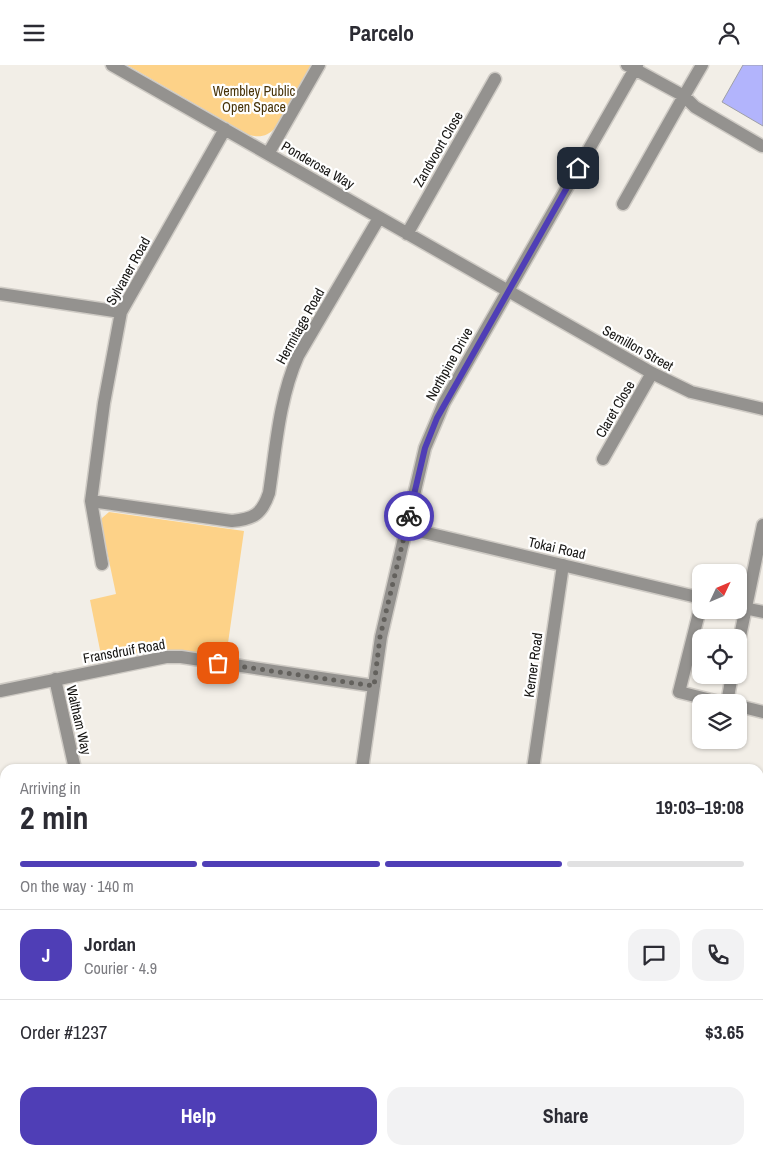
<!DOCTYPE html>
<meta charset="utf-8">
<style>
:root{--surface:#fff;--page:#f2f2f3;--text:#2b2b33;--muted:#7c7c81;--line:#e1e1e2;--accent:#4f3eb6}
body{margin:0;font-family:"Archivo Narrow",sans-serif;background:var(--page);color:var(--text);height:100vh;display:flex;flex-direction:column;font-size:19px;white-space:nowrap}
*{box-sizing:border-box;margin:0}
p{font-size:16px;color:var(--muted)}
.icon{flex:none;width:28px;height:28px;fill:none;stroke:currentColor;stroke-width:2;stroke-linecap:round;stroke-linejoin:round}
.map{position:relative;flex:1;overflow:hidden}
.panel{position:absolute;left:0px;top:699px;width:764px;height:391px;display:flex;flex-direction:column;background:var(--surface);border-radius:15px 15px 0 0;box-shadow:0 1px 4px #0004}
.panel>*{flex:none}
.needle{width:32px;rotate:46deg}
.fabs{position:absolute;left:692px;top:499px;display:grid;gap:10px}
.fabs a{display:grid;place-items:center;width:55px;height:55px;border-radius:10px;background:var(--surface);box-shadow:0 1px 4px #0004;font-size:25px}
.pin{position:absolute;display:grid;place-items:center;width:42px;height:42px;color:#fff;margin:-21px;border-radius:10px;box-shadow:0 2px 8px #0006}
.courier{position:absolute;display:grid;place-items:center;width:50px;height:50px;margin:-25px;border:4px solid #4f3eb6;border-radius:50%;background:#fff;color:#222;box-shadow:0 1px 6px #0007}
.headline em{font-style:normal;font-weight:700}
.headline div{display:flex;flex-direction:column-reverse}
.headline{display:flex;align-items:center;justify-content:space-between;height:85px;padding:0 20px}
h1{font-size:32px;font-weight:700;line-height:38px}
.bar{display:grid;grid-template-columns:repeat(4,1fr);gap:8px 5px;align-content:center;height:60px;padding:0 20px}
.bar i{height:6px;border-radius:4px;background:var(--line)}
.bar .selected{background:var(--accent)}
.bar p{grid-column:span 4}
.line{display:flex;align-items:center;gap:12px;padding:0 20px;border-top:1px solid var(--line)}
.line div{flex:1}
.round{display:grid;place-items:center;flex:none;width:52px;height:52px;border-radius:15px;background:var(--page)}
.primary-button{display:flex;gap:10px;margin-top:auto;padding:10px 20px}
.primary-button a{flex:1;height:58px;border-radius:15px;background:var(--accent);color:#fff;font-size:20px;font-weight:700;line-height:58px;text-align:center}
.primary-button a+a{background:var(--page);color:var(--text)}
header{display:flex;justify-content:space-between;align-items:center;height:65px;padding:0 20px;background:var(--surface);font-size:22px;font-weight:700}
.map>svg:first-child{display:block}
.green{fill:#fdd288}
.building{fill:#b2b4fc;stroke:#9e9fa6}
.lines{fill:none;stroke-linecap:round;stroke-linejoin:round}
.minor-casing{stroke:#cfcbc5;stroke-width:15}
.minor{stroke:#94928f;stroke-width:12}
.done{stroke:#63615d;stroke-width:5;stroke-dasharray:0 9}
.route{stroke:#4f3eb6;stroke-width:6}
.labels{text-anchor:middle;stroke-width:4.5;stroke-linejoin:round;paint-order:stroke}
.park-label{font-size:14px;fill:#483308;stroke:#fff}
.street-label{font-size:14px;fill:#161513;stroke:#fff}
</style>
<header><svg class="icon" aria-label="menu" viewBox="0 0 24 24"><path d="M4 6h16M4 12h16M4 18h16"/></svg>Parcelo<svg class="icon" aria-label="person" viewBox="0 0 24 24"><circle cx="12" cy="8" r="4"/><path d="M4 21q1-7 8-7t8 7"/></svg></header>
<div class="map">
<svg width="763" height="1089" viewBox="0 0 763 1089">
<rect width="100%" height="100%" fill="#f2eee7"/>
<path class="green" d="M 127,0 L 312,0 L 275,63 C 268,71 260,73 249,70 Z
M 109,447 L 244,466 L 226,592 L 160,584 L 102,595 L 90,535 L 116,529 L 101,458 L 102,453 Z
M 547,1085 L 678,1085 L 679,1089 L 548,1089 Z"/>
<path class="building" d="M 743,0 L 763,0 L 763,61 L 722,37 Z"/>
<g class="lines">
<g class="minor-casing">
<path id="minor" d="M 112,0 L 652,308 L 691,327 L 763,344
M 627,0 L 684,31 L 702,0
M 268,89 L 319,0
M 623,139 L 684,31 L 695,42 L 762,81
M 407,169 L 495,14
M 0,229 L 121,247
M 603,394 L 652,308
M 91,436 L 232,456 C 254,454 262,449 269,428 C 276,382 279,334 298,291 L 379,153
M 406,463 L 701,533
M 102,499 L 91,436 L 104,338 L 121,247 L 225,64
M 701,540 L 679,627 L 723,638
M 739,542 L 763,547
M 739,576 L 763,460
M 55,614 L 75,704
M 0,626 L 166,592 L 181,592 L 374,621
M 727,638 L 732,610
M 739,641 L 763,647
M 362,704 L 381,572 L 425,383 L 444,338 L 637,0
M 533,704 L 563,500
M 759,778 L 763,779
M 0,790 L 5,790
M 759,936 L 763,937
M 0,1001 L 5,995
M 139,1085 L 141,1089
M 209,1085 L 211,1089
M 362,1085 L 364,1089
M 539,1085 L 541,1089
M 157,1089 L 165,1085
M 689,1089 L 689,1085"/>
</g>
<use href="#minor" class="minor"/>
</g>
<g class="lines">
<path class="done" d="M 218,598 L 374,621 L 380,572 L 409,451"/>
<path class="route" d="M 409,451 L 425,383 L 437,353 L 578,103"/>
</g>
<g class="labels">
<g class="park-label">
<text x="254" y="31">Wembley Public<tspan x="254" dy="16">Open Space</tspan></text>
</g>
<g class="street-label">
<text transform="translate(438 84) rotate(-60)" y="5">Zandvoort Close</text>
<text transform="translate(318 100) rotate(30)" y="5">Ponderosa Way</text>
<text transform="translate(128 206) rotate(-61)" y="5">Sylvaner Road</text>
<text transform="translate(300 261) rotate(-61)" y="5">Hermitage Road</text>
<text transform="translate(638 283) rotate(29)" y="5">Semillon Street</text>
<text transform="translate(449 299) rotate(-61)" y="5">Northpine Drive</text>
<text transform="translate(615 344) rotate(-60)" y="5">Claret Close</text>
<text transform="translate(557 483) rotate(13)" y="5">Tokai Road</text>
<text transform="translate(124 586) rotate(-10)" y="5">Fransdruif Road</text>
<text transform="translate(533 600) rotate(-82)" y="5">Kerner Road</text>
<text transform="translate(79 655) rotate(77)" y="5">Waltham Way</text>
</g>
</g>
</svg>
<div class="fabs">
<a><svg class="needle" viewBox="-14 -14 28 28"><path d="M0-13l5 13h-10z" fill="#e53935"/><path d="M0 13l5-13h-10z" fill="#7c7c81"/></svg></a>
<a><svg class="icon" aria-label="locate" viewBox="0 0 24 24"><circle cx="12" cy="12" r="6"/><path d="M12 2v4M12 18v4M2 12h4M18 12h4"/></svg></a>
<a><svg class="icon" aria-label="layers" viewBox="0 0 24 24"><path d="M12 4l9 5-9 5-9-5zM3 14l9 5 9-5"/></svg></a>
</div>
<div class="pin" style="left:218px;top:598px;background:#ea580c"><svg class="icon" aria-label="bag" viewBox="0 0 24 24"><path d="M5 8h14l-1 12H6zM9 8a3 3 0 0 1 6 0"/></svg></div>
<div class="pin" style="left:578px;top:103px;background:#1f2937"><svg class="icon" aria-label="home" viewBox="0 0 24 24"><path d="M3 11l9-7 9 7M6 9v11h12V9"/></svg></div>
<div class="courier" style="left:409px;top:451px"><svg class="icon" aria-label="bike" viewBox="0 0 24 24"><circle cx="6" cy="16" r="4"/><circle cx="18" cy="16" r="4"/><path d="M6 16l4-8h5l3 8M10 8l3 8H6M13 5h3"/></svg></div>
<section class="panel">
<div class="headline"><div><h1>2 min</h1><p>Arriving in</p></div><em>19:03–19:08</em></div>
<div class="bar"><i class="selected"></i><i class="selected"></i><i class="selected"></i><i></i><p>On the way · 140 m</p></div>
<div class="line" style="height:90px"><b class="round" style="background:var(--accent);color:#fff">J</b><div><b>Jordan</b><p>Courier · 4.9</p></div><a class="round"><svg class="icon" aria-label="chat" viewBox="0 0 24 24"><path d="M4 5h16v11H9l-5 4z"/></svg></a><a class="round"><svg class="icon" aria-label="phone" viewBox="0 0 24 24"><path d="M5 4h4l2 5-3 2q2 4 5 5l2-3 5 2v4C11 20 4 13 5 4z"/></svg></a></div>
<div class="line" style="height:65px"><div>Order #1237</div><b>$3.65</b></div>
<div class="primary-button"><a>Help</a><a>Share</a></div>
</section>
</div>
